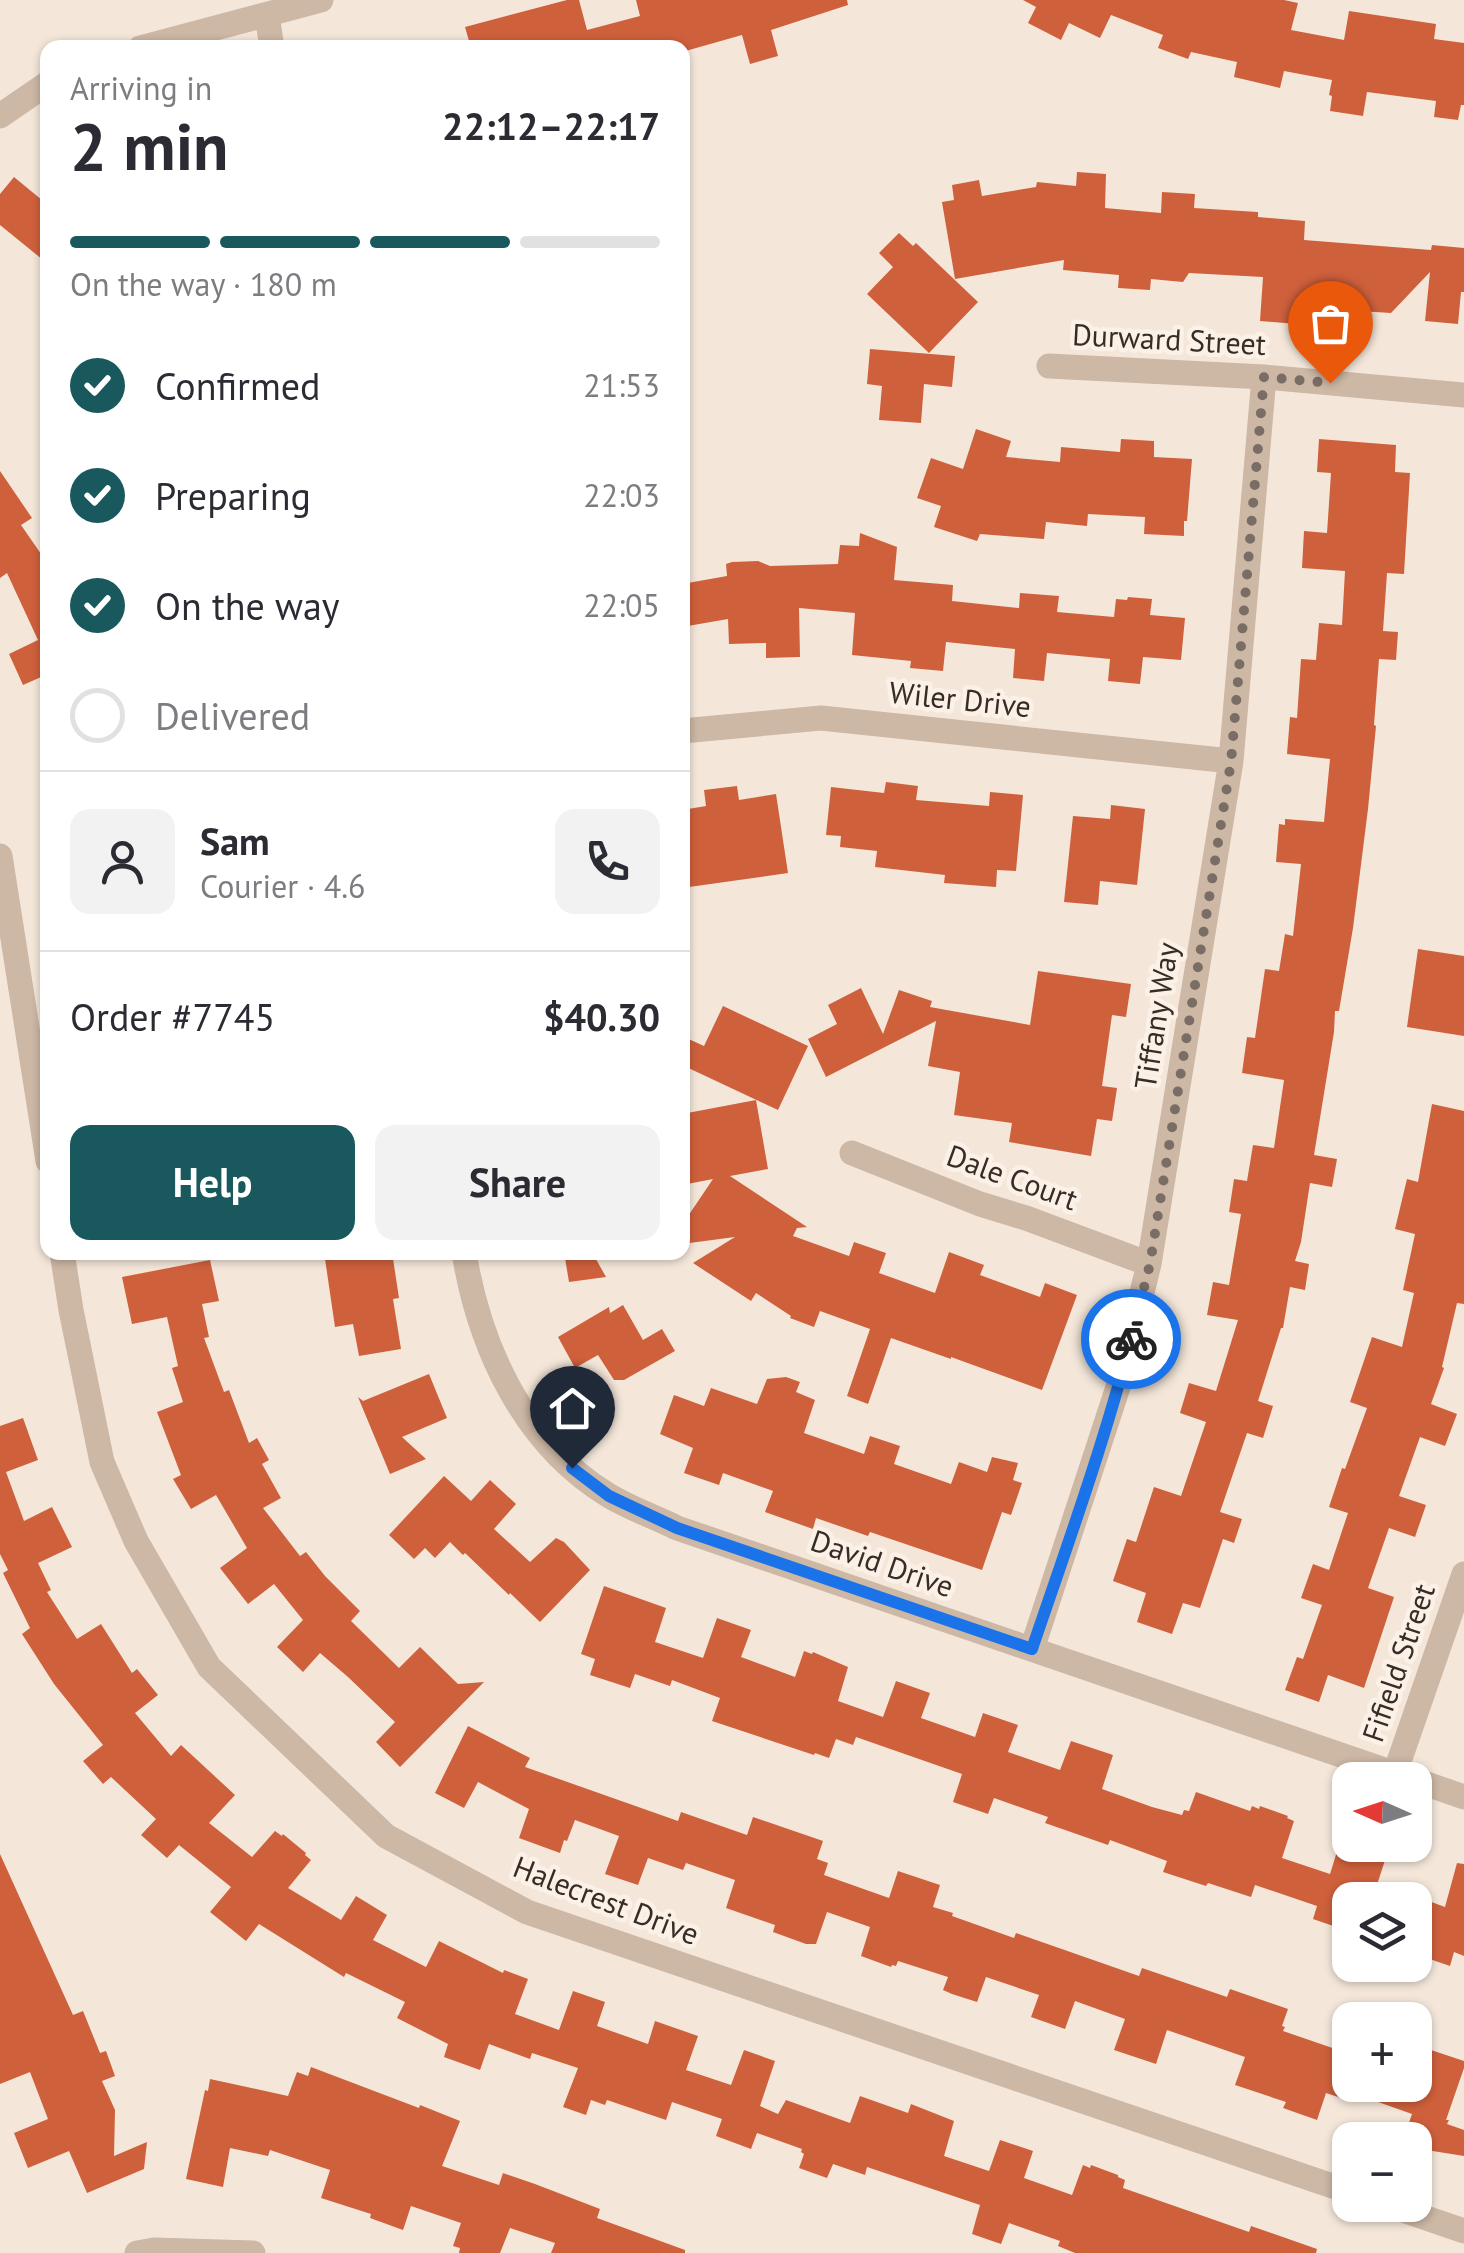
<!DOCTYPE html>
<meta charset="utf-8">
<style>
:root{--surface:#fff;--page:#f2f2f3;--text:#2b2b33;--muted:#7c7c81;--line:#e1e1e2;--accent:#19585c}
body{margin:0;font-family:"PT Sans",sans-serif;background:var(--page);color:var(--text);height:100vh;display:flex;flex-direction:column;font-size:38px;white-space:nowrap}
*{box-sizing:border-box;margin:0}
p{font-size:32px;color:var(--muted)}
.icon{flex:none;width:55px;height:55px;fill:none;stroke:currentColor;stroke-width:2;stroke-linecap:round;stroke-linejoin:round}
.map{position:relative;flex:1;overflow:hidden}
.side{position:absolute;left:40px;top:40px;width:650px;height:1220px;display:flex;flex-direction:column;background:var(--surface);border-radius:20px;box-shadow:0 2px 8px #0004}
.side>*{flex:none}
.needle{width:65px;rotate:273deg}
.fabs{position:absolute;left:1332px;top:1762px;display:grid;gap:20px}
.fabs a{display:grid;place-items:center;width:100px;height:100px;border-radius:20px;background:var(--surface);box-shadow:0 2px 8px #0004;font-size:50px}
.pin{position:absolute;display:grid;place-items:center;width:85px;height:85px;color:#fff;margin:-102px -42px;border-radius:50% 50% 50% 0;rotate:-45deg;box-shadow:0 0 10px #0007}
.pin .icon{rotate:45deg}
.courier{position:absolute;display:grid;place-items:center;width:100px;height:100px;margin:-50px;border:8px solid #1a73e8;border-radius:50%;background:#fff;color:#222;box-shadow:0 2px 12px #0007}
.headline em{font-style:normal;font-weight:600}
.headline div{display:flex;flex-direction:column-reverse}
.headline{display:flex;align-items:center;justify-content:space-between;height:170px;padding:0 30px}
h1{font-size:65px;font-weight:600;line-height:75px}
.bar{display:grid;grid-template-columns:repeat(4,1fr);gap:15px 10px;align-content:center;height:120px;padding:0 30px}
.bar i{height:12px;border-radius:8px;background:var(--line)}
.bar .selected{background:var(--accent)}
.bar p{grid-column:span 4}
.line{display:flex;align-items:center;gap:25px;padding:0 30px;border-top:2px solid var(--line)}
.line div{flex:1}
.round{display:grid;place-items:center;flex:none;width:105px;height:105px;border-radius:20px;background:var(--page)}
ol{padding:0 30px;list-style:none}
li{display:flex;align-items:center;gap:30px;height:110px}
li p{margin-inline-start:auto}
li .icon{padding:10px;border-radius:50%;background:var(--accent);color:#fff;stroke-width:4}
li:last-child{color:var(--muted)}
li i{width:55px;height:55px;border:5px solid var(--line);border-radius:50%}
.cta{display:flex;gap:20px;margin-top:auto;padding:20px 30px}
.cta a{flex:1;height:115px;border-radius:20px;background:var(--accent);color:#fff;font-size:40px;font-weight:600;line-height:115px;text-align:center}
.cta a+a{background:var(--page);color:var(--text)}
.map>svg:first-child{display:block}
.building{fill:#cf603c}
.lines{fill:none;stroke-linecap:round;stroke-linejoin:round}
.minor{stroke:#cdb7a5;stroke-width:25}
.done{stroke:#7a6d66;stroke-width:10;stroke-dasharray:0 18}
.route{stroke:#1a73e8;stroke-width:12}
.labels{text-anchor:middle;stroke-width:9;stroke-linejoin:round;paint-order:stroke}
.street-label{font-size:30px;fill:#382c27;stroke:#fbf1e7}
</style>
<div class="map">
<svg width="1464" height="2253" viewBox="0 0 1464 2253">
<rect width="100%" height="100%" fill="#f4e7da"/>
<path class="building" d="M 567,0 L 579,0 L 587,30 L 640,16 L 636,0 L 847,0 L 848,5 L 771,30 L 778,56 L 750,64 L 742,35 L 682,52 L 682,48 L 471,48 L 465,27 Z
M 1023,0 L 1284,0 L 1298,3 L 1291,30 L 1344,40 L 1349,11 L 1436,24 L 1434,39 L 1464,43 L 1464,105 L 1461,105 L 1458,120 L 1434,117 L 1436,101 L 1367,92 L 1363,116 L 1330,111 L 1332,96 L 1329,95 L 1332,80 L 1284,71 L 1280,88 L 1234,77 L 1237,62 L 1191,52 L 1188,59 L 1158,48 L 1163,35 L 1111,15 L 1100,38 L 1069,23 L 1061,40 L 1028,23 L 1036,7 Z
M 1077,172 L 1106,174 L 1105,208 L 1161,213 L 1162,192 L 1195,194 L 1194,208 L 1258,212 L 1258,217 L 1305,221 L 1304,240 L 1431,250 L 1432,245 L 1464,248 L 1464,292 L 1461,292 L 1458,324 L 1425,321 L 1430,272 L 1391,313 L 1359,311 L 1358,322 L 1298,316 L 1297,324 L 1260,321 L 1263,277 L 1189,273 L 1183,282 L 1151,279 L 1150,290 L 1118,288 L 1119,275 L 1063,270 L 1064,260 L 955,279 L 942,202 L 954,200 L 952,185 L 979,180 L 982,196 L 1036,187 L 1037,182 L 1076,186 Z
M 14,177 L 48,205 L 48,264 L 0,225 L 0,194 Z
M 899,233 L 913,246 L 916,243 L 978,302 L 929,353 L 867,294 L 893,267 L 879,253 Z
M 870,349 L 955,356 L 952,387 L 924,384 L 921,423 L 879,420 L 882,386 L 867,384 Z
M 976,429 L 1011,441 L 1006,457 L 1060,462 L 1061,447 L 1120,452 L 1121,439 L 1154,441 L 1154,457 L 1192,459 L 1187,521 L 1184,521 L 1184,536 L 1144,534 L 1145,517 L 1088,514 L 1087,526 L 1046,522 L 1044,539 L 980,534 L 977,541 L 934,527 L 941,506 L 917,498 L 931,458 L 963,469 Z
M 1319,439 L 1396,445 L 1395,472 L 1410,473 L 1404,574 L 1387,573 L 1383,631 L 1398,632 L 1396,660 L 1379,659 L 1374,725 L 1376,726 L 1368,809 L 1353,928 L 1339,1011 L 1335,1011 L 1334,1032 L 1314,1155 L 1337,1159 L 1332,1187 L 1310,1183 L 1301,1242 L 1295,1261 L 1309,1264 L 1305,1290 L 1290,1287 L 1283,1328 L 1281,1328 L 1258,1401 L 1273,1406 L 1263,1438 L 1247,1433 L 1220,1512 L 1242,1519 L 1234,1543 L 1223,1539 L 1200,1608 L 1183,1603 L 1172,1634 L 1137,1622 L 1146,1593 L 1113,1581 L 1127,1539 L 1136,1542 L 1154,1487 L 1181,1496 L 1206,1422 L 1180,1413 L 1189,1383 L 1216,1391 L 1238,1320 L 1207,1315 L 1213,1282 L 1229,1285 L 1241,1214 L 1229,1212 L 1234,1179 L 1247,1181 L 1253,1145 L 1274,1148 L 1284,1080 L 1242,1073 L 1247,1037 L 1255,1038 L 1265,969 L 1279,971 L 1285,934 L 1293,936 L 1301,864 L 1276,862 L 1279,824 L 1285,825 L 1285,819 L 1324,822 L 1330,759 L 1287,754 L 1290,717 L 1297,718 L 1301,659 L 1316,660 L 1319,623 L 1342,625 L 1345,571 L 1302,568 L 1304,531 L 1327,533 L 1331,473 L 1317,472 Z
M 0,471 L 32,518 L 21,525 L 48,564 L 48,674 L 23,685 L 9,654 L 38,640 L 7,573 L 0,578 Z
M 860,533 L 897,547 L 894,580 L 953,585 L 952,601 L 1019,608 L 1020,593 L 1059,596 L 1057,612 L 1114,617 L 1116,599 L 1127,600 L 1128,597 L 1152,599 L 1150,615 L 1185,618 L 1181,660 L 1143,657 L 1140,684 L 1108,681 L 1110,659 L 1047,653 L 1044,681 L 1013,678 L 1015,649 L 946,642 L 943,671 L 910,668 L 911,661 L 852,655 L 855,613 L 799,608 L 800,657 L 766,658 L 766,643 L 729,644 L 728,619 L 682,627 L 682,584 L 727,576 L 726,564 L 732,562 L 758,561 L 770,566 L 838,564 L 840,545 L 859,546 Z
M 886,782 L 918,786 L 916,800 L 989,806 L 990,792 L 1023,795 L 1016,871 L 997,870 L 996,887 L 944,883 L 945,875 L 875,867 L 877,851 L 840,847 L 841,836 L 826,835 L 831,787 L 884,793 Z
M 737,786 L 739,800 L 776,794 L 788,873 L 682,888 L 682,810 L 706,806 L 704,790 Z
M 1111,805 L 1145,809 L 1137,885 L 1100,881 L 1098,905 L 1064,902 L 1073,816 L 1110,819 Z
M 1418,949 L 1464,956 L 1464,1036 L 1407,1027 Z
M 1038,971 L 1131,984 L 1126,1017 L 1112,1015 L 1102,1086 L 1117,1088 L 1112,1121 L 1097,1119 L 1091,1156 L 1009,1142 L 1012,1123 L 954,1115 L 960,1072 L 928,1066 L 936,1021 L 826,1077 L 808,1039 L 837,1024 L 828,1005 L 861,988 L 883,1034 L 899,990 L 932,1001 L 930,1007 L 1030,1025 Z
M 723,1006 L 808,1046 L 778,1110 L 682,1065 L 682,1036 L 704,1046 Z
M 756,1100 L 768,1169 L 730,1176 L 807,1227 L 797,1228 L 793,1236 L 849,1256 L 854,1242 L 886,1253 L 879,1273 L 935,1293 L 949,1252 L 984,1265 L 980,1275 L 1040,1297 L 1045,1283 L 1077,1295 L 1042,1390 L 951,1357 L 951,1359 L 891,1338 L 868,1404 L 847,1396 L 870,1329 L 820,1311 L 814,1327 L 790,1318 L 791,1316 L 756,1293 L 751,1301 L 693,1263 L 735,1237 L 682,1244 L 682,1225 L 713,1179 L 682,1185 L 682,1114 Z
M 1432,1104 L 1464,1111 L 1464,1304 L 1457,1303 L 1442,1367 L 1444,1368 L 1431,1404 L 1457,1414 L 1445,1446 L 1420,1437 L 1399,1496 L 1426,1505 L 1415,1537 L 1389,1528 L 1368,1588 L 1394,1597 L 1364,1688 L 1328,1675 L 1319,1702 L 1285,1690 L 1297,1657 L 1303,1659 L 1322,1605 L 1301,1598 L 1313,1564 L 1329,1570 L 1348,1513 L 1329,1507 L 1342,1468 L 1345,1469 L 1367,1408 L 1350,1402 L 1372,1337 L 1402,1347 L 1414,1293 L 1403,1290 L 1415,1234 L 1395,1229 L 1407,1179 L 1418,1182 Z
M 324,1252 L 392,1252 L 399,1298 L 393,1299 L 401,1349 L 359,1356 L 353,1324 L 335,1327 Z
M 564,1252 L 592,1252 L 606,1277 L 569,1282 Z
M 210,1260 L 219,1301 L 202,1304 L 209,1337 L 204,1338 L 224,1392 L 229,1390 L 249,1443 L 257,1438 L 269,1460 L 262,1464 L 281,1498 L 263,1508 L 300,1556 L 306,1552 L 325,1576 L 360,1611 L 351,1621 L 399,1668 L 420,1647 L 458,1684 L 484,1682 L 400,1767 L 376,1742 L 395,1722 L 348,1677 L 320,1653 L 303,1672 L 277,1647 L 303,1620 L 274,1584 L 248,1604 L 220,1568 L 247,1548 L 216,1495 L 191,1509 L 173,1479 L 181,1475 L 157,1412 L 183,1402 L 172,1368 L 178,1366 L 167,1317 L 132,1324 L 122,1277 Z
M 623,1305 L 643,1340 L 662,1329 L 675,1351 L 624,1380 L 614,1380 L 598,1355 L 575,1368 L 558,1337 L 609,1307 L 610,1313 Z
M 429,1374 L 447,1418 L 402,1437 L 426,1459 L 390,1474 L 358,1397 L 363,1401 Z
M 786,1377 L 800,1382 L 796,1392 L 815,1400 L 804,1433 L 864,1454 L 870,1436 L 900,1446 L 894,1464 L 951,1484 L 959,1462 L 987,1472 L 992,1457 L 1018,1463 L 1013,1480 L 1022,1483 L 1011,1515 L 1002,1512 L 982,1570 L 870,1532 L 868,1536 L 816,1518 L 813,1529 L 765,1512 L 773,1491 L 723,1473 L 719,1485 L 684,1473 L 693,1448 L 660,1434 L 674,1395 L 704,1406 L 711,1388 L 757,1404 L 767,1379 Z
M 23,1418 L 38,1460 L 6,1472 L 24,1521 L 52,1507 L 72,1547 L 38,1563 L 51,1590 L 47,1592 L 77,1639 L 101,1624 L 132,1673 L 137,1669 L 158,1695 L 135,1713 L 171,1756 L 181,1745 L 235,1795 L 209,1823 L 252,1857 L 275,1831 L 282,1836 L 283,1834 L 306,1853 L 305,1855 L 311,1860 L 288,1888 L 341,1920 L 356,1896 L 387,1915 L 373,1940 L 426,1967 L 439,1941 L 503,1973 L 504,1970 L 528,1979 L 515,2014 L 559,2030 L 573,1991 L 605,2002 L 597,2026 L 648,2044 L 655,2021 L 698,2036 L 686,2070 L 731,2085 L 744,2050 L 775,2061 L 760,2106 L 778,2114 L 786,2100 L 850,2123 L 860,2096 L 908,2113 L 911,2104 L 954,2121 L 944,2156 L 989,2171 L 1000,2140 L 1033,2151 L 1024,2178 L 1072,2195 L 1083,2165 L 1090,2168 L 1091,2165 L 1118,2175 L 1118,2177 L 1125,2180 L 1123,2188 L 1249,2232 L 1251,2226 L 1317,2249 L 1316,2253 L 1075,2253 L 1058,2246 L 1060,2241 L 1009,2223 L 1001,2244 L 972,2234 L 980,2205 L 867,2167 L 865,2175 L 833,2164 L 827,2178 L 799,2168 L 804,2154 L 801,2152 L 802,2149 L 757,2133 L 751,2149 L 716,2136 L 722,2119 L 672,2102 L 666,2120 L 607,2100 L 605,2105 L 591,2100 L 586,2115 L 563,2107 L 578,2068 L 532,2053 L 530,2059 L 489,2044 L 480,2070 L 444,2057 L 448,2044 L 397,2018 L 405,2002 L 346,1973 L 344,1977 L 259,1924 L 246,1941 L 210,1912 L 231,1887 L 179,1845 L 167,1858 L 141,1835 L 156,1819 L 111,1777 L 103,1784 L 83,1761 L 103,1745 L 54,1684 L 22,1634 L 30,1628 L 3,1573 L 8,1570 L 0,1554 L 0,1426 Z
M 444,1476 L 471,1501 L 490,1480 L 516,1504 L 494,1529 L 530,1562 L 556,1538 L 564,1542 L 590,1570 L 540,1622 L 510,1593 L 509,1595 L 465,1553 L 463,1555 L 450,1542 L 435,1558 L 425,1548 L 414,1559 L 389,1535 Z
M 604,1586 L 666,1608 L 655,1642 L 703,1658 L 717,1618 L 751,1630 L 741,1657 L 795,1677 L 804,1651 L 812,1654 L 813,1652 L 848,1667 L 838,1701 L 883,1717 L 896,1681 L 930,1693 L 921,1718 L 975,1737 L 983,1713 L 1018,1725 L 1008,1752 L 1060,1770 L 1071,1741 L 1113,1755 L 1102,1789 L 1152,1807 L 1182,1815 L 1184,1810 L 1189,1811 L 1196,1792 L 1250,1811 L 1252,1806 L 1259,1809 L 1260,1806 L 1288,1816 L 1287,1818 L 1294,1821 L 1282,1858 L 1330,1874 L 1339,1845 L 1390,1845 L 1372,1900 L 1349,1900 L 1339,1928 L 1313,1919 L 1317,1906 L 1255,1885 L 1251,1897 L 1208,1883 L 1206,1886 L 1163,1872 L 1167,1861 L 1110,1840 L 1108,1845 L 1045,1823 L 1048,1817 L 994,1798 L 988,1814 L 953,1802 L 962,1774 L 856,1737 L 853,1745 L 836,1739 L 829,1758 L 815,1753 L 814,1755 L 712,1721 L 720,1698 L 672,1680 L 670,1686 L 635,1674 L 630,1688 L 590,1675 L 595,1659 L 581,1654 Z
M 468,1726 L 530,1758 L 525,1767 L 678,1821 L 681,1812 L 747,1835 L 753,1817 L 823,1841 L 817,1859 L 828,1863 L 824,1875 L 889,1898 L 898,1871 L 940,1885 L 933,1907 L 953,1913 L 952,1916 L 1014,1938 L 1016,1933 L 1139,1976 L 1142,1968 L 1227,1997 L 1230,1989 L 1288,2009 L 1282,2026 L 1285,2027 L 1283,2031 L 1350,2054 L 1350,2085 L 1415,2085 L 1415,2064 L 1425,2048 L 1464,2061 L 1464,2068 L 1446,2120 L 1449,2120 L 1447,2124 L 1464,2130 L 1464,2156 L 1420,2149 L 1415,2146 L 1415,2140 L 1403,2140 L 1412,2114 L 1350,2092 L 1350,2101 L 1326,2093 L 1317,2120 L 1283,2108 L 1286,2102 L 1235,2085 L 1245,2057 L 1167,2030 L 1156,2064 L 1114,2050 L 1125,2019 L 1075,2001 L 1065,2029 L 1031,2017 L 1039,1995 L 986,1977 L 977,2002 L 952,1994 L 943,1990 L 948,1977 L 898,1961 L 896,1966 L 892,1965 L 891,1967 L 861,1956 L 870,1927 L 827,1912 L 816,1944 L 806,1944 L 773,1932 L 775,1925 L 726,1908 L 735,1880 L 686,1863 L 683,1870 L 648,1858 L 638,1885 L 605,1874 L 619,1836 L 575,1820 L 567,1841 L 564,1840 L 560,1853 L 519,1838 L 529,1809 L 478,1782 L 464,1808 L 435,1793 Z
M 0,1854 L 73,2015 L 83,2011 L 100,2053 L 106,2051 L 115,2076 L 102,2081 L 115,2110 L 114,2156 L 147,2142 L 144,2169 L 87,2193 L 69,2151 L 28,2168 L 14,2133 L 48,2119 L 30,2072 L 0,2084 Z
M 1457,1863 L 1464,1864 L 1464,1956 L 1454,1952 L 1450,1966 L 1415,1954 L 1415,1933 L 1426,1900 L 1445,1907 Z
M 311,2067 L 419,2108 L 420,2105 L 460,2121 L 442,2166 L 499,2185 L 503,2173 L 535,2184 L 600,2209 L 597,2218 L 685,2250 L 685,2253 L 551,2253 L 555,2243 L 510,2228 L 500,2253 L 459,2253 L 460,2248 L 453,2246 L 461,2223 L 411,2206 L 403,2230 L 370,2218 L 371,2214 L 321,2198 L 330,2170 L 270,2150 L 268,2156 L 230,2148 L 223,2187 L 186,2179 L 205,2090 L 208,2091 L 210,2079 L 288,2096 L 297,2072 L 308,2076 Z"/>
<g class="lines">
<path class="minor" d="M 267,15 L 272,48
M 140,48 L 321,0
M 0,116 L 48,83
M 1049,366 L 1264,377 L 1464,395
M 682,731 L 821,718 L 1231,761
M 0,856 L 48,1161
M 852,1153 L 980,1204 L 1026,1218 L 1149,1264
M 62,1252 L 71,1310 L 102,1462 L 136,1541 L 209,1667 L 386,1836 L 527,1912 L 1350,2192
M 464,1252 C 479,1347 524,1444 608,1495 C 629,1508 655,1517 677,1528 L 1414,1780
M 1032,1649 L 1121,1378 L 1149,1264 L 1231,761 L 1264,377
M 1395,1773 L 1464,1574
M 1415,1780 L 1464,1797
M 1388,2205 L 1464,2231
M 137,2253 L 154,2250 L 253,2253"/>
</g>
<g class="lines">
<path class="done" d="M 1131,1339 L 1150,1264 L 1231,762 L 1264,377 L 1330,383"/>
<path class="route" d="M 572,1468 L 609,1496 L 677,1528 L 1032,1649 C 1067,1546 1104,1444 1131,1339"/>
</g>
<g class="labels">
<g class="street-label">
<text transform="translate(1169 340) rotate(3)" y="10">Durward Street</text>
<text transform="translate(960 700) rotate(6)" y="10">Wiler Drive</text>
<text transform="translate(1157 1016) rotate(-81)" y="10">Tiffany Way</text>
<text transform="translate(1012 1178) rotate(20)" y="10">Dale Court</text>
<text transform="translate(882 1564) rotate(19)" y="10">David Drive</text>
<text transform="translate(1399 1663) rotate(-71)" y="10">Fifield Street</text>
<text transform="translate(606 1901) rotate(21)" y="10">Halecrest Drive</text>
</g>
</g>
</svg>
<div class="fabs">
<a><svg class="needle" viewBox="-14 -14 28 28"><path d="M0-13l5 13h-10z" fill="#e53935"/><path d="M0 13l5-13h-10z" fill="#7c7c81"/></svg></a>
<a><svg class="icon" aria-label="layers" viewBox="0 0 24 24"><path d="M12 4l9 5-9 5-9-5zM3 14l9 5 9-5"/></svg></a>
<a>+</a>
<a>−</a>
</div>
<div class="pin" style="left:1330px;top:383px;background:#ea580c"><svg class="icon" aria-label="bag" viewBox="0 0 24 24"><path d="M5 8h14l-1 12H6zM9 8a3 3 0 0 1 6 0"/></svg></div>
<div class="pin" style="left:572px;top:1468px;background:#1f2937"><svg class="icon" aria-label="home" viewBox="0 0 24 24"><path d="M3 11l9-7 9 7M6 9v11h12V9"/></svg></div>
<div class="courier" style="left:1131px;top:1339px"><svg class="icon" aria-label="bike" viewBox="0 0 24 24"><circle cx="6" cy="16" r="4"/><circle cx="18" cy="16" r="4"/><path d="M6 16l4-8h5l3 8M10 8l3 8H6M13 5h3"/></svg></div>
<section class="side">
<div class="headline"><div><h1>2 min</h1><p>Arriving in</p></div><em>22:12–22:17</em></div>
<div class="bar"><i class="selected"></i><i class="selected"></i><i class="selected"></i><i></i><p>On the way · 180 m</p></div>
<ol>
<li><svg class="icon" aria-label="check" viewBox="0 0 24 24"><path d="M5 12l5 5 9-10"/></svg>Confirmed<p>21:53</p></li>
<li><svg class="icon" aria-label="check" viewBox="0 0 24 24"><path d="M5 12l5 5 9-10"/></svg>Preparing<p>22:03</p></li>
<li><svg class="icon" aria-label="check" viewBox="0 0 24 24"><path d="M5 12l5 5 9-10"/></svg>On the way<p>22:05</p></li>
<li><i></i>Delivered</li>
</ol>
<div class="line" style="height:180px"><a class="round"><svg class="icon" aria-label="person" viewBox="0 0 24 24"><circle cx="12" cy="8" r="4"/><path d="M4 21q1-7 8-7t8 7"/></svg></a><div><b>Sam</b><p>Courier · 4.6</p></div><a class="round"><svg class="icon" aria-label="phone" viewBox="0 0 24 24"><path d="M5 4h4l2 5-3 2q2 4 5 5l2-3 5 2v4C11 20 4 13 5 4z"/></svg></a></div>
<div class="line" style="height:130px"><div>Order #7745</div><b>$40.30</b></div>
<div class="cta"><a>Help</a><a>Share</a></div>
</section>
</div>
